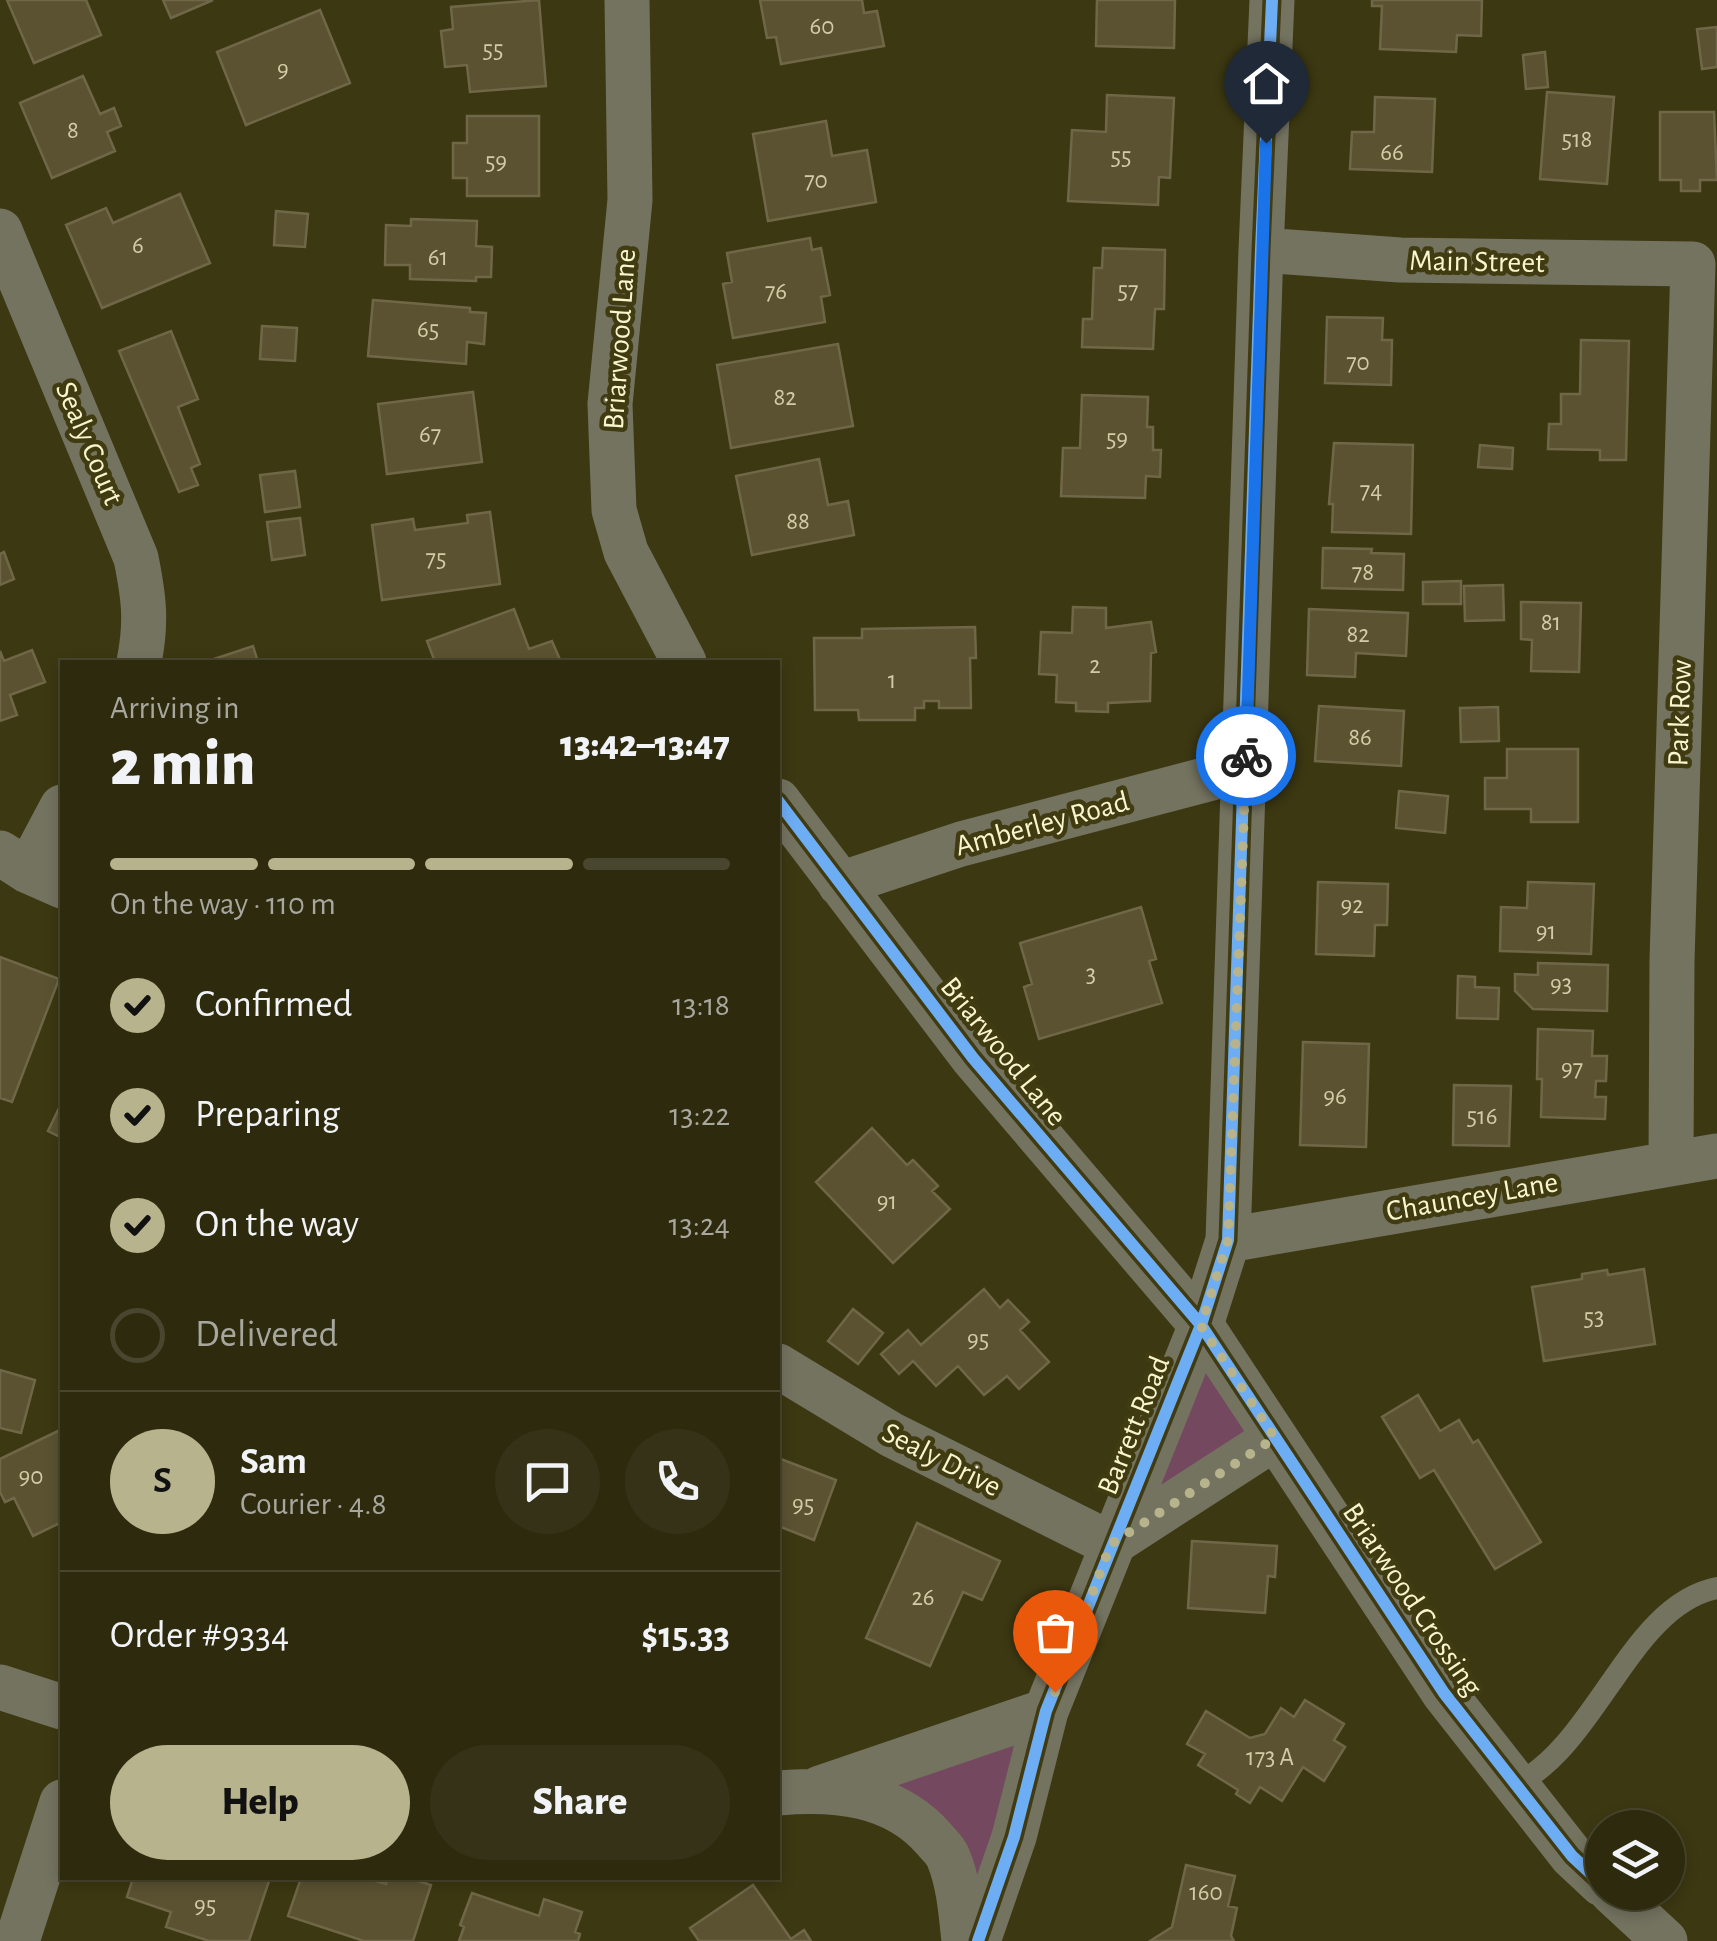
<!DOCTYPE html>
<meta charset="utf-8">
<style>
:root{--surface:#2d2a0e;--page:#353217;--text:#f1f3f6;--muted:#a7a79e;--line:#48462e;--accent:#b7b38c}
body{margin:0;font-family:"Alegreya Sans",sans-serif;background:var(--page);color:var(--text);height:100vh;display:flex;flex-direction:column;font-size:38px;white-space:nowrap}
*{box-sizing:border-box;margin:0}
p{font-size:32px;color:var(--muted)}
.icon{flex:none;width:55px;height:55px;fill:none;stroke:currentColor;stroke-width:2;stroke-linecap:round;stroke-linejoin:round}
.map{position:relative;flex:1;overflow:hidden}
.panel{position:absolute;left:60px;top:660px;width:720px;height:1220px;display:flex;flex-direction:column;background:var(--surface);border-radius:0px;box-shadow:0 5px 15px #0003,0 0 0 2px var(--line)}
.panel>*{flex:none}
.controls{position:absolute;left:1585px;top:1810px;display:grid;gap:20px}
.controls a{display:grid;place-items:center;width:100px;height:100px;border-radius:50%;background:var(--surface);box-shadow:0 5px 15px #0003,0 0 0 2px var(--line);font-size:50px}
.pin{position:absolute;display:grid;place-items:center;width:85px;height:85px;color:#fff;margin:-102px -42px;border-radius:50% 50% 50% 0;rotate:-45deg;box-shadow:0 0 10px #0007}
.pin .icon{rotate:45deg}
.courier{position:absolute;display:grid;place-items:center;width:100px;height:100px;margin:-50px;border:8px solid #1a73e8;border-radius:50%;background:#fff;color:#222;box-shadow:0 2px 12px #0007}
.headline em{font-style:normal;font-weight:800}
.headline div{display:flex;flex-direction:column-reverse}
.headline{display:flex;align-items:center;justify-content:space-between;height:170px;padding:0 50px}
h1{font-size:65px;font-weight:800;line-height:75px}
.bar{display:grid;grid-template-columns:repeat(4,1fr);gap:15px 10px;align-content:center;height:120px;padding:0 50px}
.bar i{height:12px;border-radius:8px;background:var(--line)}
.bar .current{background:var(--accent)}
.bar p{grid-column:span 4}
.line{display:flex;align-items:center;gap:25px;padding:0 50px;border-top:2px solid var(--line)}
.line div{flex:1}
.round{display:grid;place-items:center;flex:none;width:105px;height:105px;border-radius:52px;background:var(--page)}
ol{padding:0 50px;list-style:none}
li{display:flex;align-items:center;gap:30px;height:110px}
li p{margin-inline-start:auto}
li .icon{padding:10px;border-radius:50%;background:var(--accent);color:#111;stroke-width:4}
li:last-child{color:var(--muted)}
li i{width:55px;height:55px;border:5px solid var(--line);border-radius:50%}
.action{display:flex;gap:20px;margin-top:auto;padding:20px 50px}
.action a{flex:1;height:115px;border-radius:60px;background:var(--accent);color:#111;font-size:40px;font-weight:800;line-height:115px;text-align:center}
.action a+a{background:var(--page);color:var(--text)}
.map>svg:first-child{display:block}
.green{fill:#74485f}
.building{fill:#5a5231;stroke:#706748;stroke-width:2.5}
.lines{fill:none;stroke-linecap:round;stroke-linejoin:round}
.service{stroke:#747360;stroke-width:22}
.minor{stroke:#747360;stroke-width:45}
.cycleway-casing{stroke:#413b11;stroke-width:19}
.cycleway{stroke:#6dadf4;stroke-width:12}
.done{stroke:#b7b38c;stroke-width:10;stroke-dasharray:0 18}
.route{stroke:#1a73e8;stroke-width:12}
.labels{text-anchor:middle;stroke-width:9;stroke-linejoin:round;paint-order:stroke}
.number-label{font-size:25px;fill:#d1cca7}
.street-label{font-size:30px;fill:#f9f5ce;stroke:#413b11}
</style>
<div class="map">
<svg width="1717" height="1941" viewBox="0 0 1717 1941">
<rect width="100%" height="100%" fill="#3c3812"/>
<path class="green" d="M 1201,1325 L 1275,1438 L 1111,1544 Z
M 1046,1711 L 978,1941 L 956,1883 L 852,1795 Z"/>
<path class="building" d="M 7,0 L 86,0 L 101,35 L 34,63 Z
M 163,0 L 213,0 L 171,18 Z
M 539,0 L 546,86 L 470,92 L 467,65 L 445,67 L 441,31 L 453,29 L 451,7 Z
M 760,0 L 862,0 L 864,13 L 877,11 L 884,46 L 781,64 L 776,37 L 767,38 Z
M 1097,0 L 1175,0 L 1174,48 L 1096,46 Z
M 1372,0 L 1482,0 L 1481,36 L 1457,35 L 1456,52 L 1380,49 L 1382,6 L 1372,6 Z
M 320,10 L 350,83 L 246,125 L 217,52 Z
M 1717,27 L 1717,67 L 1702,69 L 1697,29 Z
M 1545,52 L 1548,87 L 1526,89 L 1523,55 Z
M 83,76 L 100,114 L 114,108 L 121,126 L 107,132 L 115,151 L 52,178 L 20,103 Z
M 1547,92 L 1614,97 L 1607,184 L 1540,179 Z
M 1107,95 L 1174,98 L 1170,178 L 1159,177 L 1158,205 L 1068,201 L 1072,130 L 1106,132 Z
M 1375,97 L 1435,99 L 1432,172 L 1350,169 L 1352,132 L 1374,132 Z
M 1660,112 L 1714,112 L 1717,180 L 1700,180 L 1700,191 L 1681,191 L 1681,180 L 1660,180 Z
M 467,116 L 539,116 L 539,196 L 467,196 L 467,178 L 453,178 L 453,143 L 467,143 Z
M 826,121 L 832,156 L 867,150 L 876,202 L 768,221 L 753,134 Z
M 180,194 L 210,263 L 102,308 L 66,225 L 106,208 L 113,223 Z
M 276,211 L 308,214 L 305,247 L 274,245 Z
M 411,219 L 477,221 L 476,246 L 492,247 L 491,277 L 476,277 L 476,281 L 410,279 L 410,265 L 385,265 L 386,225 L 411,226 Z
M 810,238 L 812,250 L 821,248 L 830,295 L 821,297 L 825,322 L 733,338 L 723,284 L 732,282 L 727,253 Z
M 1103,248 L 1165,250 L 1164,309 L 1155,309 L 1153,349 L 1082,347 L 1083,319 L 1092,319 L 1094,268 L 1102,268 Z
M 373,300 L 470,308 L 470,312 L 486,313 L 484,344 L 467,342 L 466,364 L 368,356 Z
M 1327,317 L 1383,318 L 1382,340 L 1392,340 L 1391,385 L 1325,383 Z
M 262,326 L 297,328 L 295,361 L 260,359 Z
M 171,331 L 198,399 L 178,407 L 200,464 L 191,468 L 198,485 L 179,492 L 119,351 Z
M 1581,340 L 1629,341 L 1626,460 L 1600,460 L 1600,450 L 1548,449 L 1549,424 L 1561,424 L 1561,394 L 1580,394 Z
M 838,344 L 853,426 L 731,448 L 717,365 Z
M 473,392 L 482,462 L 387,474 L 378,404 Z
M 1082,395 L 1148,397 L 1147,427 L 1153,427 L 1153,450 L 1161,450 L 1160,477 L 1146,476 L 1145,498 L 1061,496 L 1063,448 L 1080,448 Z
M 1334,443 L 1413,445 L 1411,534 L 1332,532 L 1333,504 L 1329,504 Z
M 1480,445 L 1513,448 L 1512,469 L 1478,467 Z
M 819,459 L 828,505 L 848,501 L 854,535 L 752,555 L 736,476 Z
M 295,471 L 300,507 L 265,512 L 260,475 Z
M 490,512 L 500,584 L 382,600 L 372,525 L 413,519 L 415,530 L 468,523 L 467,515 Z
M 300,518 L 305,555 L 272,560 L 267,522 Z
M 1323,548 L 1372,549 L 1371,553 L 1404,554 L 1403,590 L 1322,588 Z
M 4,552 L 14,579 L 0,585 L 0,554 Z
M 1461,581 L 1461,604 L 1423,604 L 1423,582 Z
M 1503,585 L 1504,620 L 1465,621 L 1464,586 Z
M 1521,602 L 1581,603 L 1579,672 L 1531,671 L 1532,640 L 1521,639 Z
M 1073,607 L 1106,608 L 1106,628 L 1151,622 L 1156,652 L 1151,653 L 1150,701 L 1108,703 L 1108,712 L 1076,711 L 1076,703 L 1056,702 L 1057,675 L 1039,674 L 1041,632 L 1072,633 Z
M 514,609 L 529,649 L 552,641 L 561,662 L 435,662 L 427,641 Z
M 1309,609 L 1408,613 L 1406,656 L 1356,653 L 1355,677 L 1307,675 Z
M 975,627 L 976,658 L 970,658 L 971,708 L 939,708 L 939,701 L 924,701 L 924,708 L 915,708 L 915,720 L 859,720 L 858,710 L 815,710 L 814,638 L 862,638 L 862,629 Z
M 253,646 L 258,662 L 205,662 Z
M 32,650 L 45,682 L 10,695 L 17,715 L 0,721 L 0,651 L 4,661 Z
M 1319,706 L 1404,711 L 1401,766 L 1315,761 Z
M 1498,707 L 1499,741 L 1461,742 L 1460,708 Z
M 1507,749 L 1578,749 L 1578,822 L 1531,822 L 1531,809 L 1485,809 L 1485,778 L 1507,778 Z
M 1399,791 L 1448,796 L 1445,833 L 1396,828 Z
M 1318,882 L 1388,884 L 1387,925 L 1375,925 L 1374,956 L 1316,954 Z
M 1528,882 L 1594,884 L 1591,954 L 1500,951 L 1501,907 L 1527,908 Z
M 1141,907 L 1156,959 L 1149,961 L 1162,1003 L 1039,1039 L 1024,987 L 1032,984 L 1020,943 Z
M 0,957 L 59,979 L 12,1102 L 0,1098 Z
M 1538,963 L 1608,965 L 1607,1011 L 1533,1009 L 1515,991 L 1515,974 L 1538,975 Z
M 1458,976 L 1475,977 L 1475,987 L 1499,988 L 1498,1019 L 1457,1018 Z
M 1538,1029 L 1593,1031 L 1592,1056 L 1607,1056 L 1606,1081 L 1596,1081 L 1595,1097 L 1606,1097 L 1605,1119 L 1541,1117 L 1542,1079 L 1537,1079 Z
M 1303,1042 L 1369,1044 L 1366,1147 L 1300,1145 Z
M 1454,1085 L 1511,1086 L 1509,1146 L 1453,1145 Z
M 62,1102 L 62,1138 L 48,1131 Z
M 872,1128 L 907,1165 L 913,1160 L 938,1186 L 932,1191 L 950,1209 L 893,1263 L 816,1182 Z
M 1644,1269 L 1655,1344 L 1544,1361 L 1532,1287 L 1582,1279 L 1582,1274 L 1607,1270 L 1608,1275 Z
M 984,1289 L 1000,1308 L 1008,1300 L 1029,1322 L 1020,1330 L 1049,1362 L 1019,1389 L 1007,1376 L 984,1395 L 958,1366 L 936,1386 L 913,1361 L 899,1374 L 881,1354 L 908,1330 L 921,1345 Z
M 853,1309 L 883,1333 L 858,1364 L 828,1341 Z
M 0,1370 L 35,1380 L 21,1433 L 0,1428 Z
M 1418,1395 L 1440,1431 L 1459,1420 L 1473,1443 L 1478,1440 L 1541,1542 L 1495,1569 L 1434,1470 L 1420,1478 L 1382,1417 Z
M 62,1429 L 62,1522 L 33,1536 L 14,1498 L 5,1502 L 0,1492 L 0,1459 Z
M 778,1458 L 836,1480 L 814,1540 L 778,1526 Z
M 917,1523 L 1000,1561 L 982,1600 L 963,1592 L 930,1666 L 866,1638 Z
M 1192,1541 L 1277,1546 L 1275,1577 L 1268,1576 L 1265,1613 L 1188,1608 Z
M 1305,1700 L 1344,1724 L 1334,1740 L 1345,1747 L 1324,1781 L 1303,1767 L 1282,1801 L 1260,1787 L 1250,1803 L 1236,1794 L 1238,1790 L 1198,1765 L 1205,1754 L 1187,1744 L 1206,1711 L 1250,1738 L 1265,1734 L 1281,1708 L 1294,1717 Z
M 1186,1865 L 1235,1876 L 1228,1906 L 1237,1908 L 1231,1936 L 1234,1941 L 1150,1941 L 1172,1927 Z
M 133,1878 L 270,1878 L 249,1941 L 209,1941 L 166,1927 L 171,1912 L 127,1897 Z
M 301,1878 L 365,1878 L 386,1884 L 388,1878 L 409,1878 L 431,1885 L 413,1941 L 364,1941 L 288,1916 Z
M 753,1885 L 791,1939 L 804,1930 L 811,1941 L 699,1941 L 690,1928 Z
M 472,1893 L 539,1916 L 544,1899 L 582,1912 L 575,1932 L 580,1934 L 578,1941 L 459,1941 L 464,1927 L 460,1925 Z"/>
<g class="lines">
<path class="service" d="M 1515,1785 C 1598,1744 1630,1605 1717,1588"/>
<path class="minor" d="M 627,0 L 630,200 L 610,404 L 614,510 L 626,552 L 684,662
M 0,231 L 136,558 C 144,598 147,622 139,662
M 1261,250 L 1400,260 L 1693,264 L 1672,961 L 1671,1162
M 778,801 L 973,1058 L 1201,1325 L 1444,1693 L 1572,1856 L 1602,1884
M 0,853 L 28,871 L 62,886
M 28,871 L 62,807
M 840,884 L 961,844 L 1246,769
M 1228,1240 L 1717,1156
M 778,1366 L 892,1435 L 1111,1544
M 1111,1544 L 1275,1438
M 0,1687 L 62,1707
M 820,1788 L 1046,1711
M 778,1793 C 835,1788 894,1793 934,1839 C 939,1845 945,1850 948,1857 C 959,1883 961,1913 964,1941
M 1612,1892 L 1665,1941
M 17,1941 L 62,1802
M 978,1941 L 1014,1837 L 1046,1711 L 1201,1325 L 1228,1240 L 1261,250 L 1272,0"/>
<g class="cycleway-casing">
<path id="cycleway" d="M 778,801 L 973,1058 L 1201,1325 L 1444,1693 L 1572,1856 L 1602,1884
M 978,1941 L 1014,1837 L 1046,1711 L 1201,1325 L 1228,1240 L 1261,250 L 1272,0"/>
</g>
<use href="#cycleway" class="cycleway"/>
</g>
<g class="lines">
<path class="done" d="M 1055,1692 L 1111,1544 L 1275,1438 L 1201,1326 L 1228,1240 L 1246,756"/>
<path class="route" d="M 1246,756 L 1266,143"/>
</g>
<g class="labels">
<g class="number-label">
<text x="822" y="34">60</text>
<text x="493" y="57">55</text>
<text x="283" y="77">9</text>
<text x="73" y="138">8</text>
<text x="1577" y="147">518</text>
<text x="1392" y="160">66</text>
<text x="1121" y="164">55</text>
<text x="496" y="169">59</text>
<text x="816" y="188">70</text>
<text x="138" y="253">6</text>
<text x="438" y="265">61</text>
<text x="1128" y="298">57</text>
<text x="776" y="299">76</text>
<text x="428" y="337">65</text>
<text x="1358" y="370">70</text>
<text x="785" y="405">82</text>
<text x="430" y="442">67</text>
<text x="1117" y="446">59</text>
<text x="1371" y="498">74</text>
<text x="798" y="529">88</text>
<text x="436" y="566">75</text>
<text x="1363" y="580">78</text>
<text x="1551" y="630">81</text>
<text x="1358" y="642">82</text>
<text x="1095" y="673">2</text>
<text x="892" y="688">1</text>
<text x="1360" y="745">86</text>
<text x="1352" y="913">92</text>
<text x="1546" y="939">91</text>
<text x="1091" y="982">3</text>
<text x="1561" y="992">93</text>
<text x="1572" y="1076">97</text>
<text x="1335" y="1104">96</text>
<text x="1482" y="1124">516</text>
<text x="887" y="1209">91</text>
<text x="1594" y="1325">53</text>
<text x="978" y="1347">95</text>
<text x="31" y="1484">90</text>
<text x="803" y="1512">95</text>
<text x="923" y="1605">26</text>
<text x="1270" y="1765">173 A</text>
<text x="1206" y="1900">160</text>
<text x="205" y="1913">95</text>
</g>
<g class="street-label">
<text transform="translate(1477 261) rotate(1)" y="10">Main Street</text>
<text transform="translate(619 339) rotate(-86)" y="10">Briarwood Lane</text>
<text transform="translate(90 443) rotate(67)" y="10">Sealy Court</text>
<text transform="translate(1679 713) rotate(-88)" y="10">Park Row</text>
<text transform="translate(1042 823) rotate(-15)" y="10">Amberley Road</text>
<text transform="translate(1004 1051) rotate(51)" y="10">Briarwood Lane</text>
<text transform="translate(1472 1196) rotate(-10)" y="10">Chauncey Lane</text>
<text transform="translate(1133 1425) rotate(-68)" y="10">Barrett Road</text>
<text transform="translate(942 1459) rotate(27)" y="10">Sealy Drive</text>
<text transform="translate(1413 1599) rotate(56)" y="10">Briarwood Crossing</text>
</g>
</g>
</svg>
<div class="controls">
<a><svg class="icon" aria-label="layers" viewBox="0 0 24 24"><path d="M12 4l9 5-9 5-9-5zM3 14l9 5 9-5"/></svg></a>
</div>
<div class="pin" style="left:1055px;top:1692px;background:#ea580c"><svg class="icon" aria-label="bag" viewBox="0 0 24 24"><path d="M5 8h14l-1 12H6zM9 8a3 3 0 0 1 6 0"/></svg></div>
<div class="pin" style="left:1266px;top:143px;background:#1f2937"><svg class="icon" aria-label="home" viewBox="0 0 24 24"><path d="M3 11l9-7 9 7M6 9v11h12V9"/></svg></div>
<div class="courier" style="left:1246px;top:756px"><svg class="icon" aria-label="bike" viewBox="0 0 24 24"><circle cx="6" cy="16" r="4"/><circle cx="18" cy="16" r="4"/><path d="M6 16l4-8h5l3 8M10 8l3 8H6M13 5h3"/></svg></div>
<section class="panel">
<div class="headline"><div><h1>2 min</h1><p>Arriving in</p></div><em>13:42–13:47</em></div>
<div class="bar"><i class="current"></i><i class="current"></i><i class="current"></i><i></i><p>On the way · 110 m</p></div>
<ol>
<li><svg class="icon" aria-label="check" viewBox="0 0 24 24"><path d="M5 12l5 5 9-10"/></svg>Confirmed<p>13:18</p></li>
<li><svg class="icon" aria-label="check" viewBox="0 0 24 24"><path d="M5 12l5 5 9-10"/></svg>Preparing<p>13:22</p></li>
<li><svg class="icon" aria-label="check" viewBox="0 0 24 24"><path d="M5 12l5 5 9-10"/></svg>On the way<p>13:24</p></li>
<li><i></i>Delivered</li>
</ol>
<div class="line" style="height:180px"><b class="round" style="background:var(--accent);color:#111">S</b><div><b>Sam</b><p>Courier · 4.8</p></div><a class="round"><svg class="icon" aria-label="chat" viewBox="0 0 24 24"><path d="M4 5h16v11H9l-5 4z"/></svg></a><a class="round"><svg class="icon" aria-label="phone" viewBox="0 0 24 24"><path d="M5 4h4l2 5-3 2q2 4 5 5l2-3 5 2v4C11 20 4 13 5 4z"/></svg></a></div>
<div class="line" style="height:130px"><div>Order #9334</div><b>$15.33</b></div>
<div class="action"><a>Help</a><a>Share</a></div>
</section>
</div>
